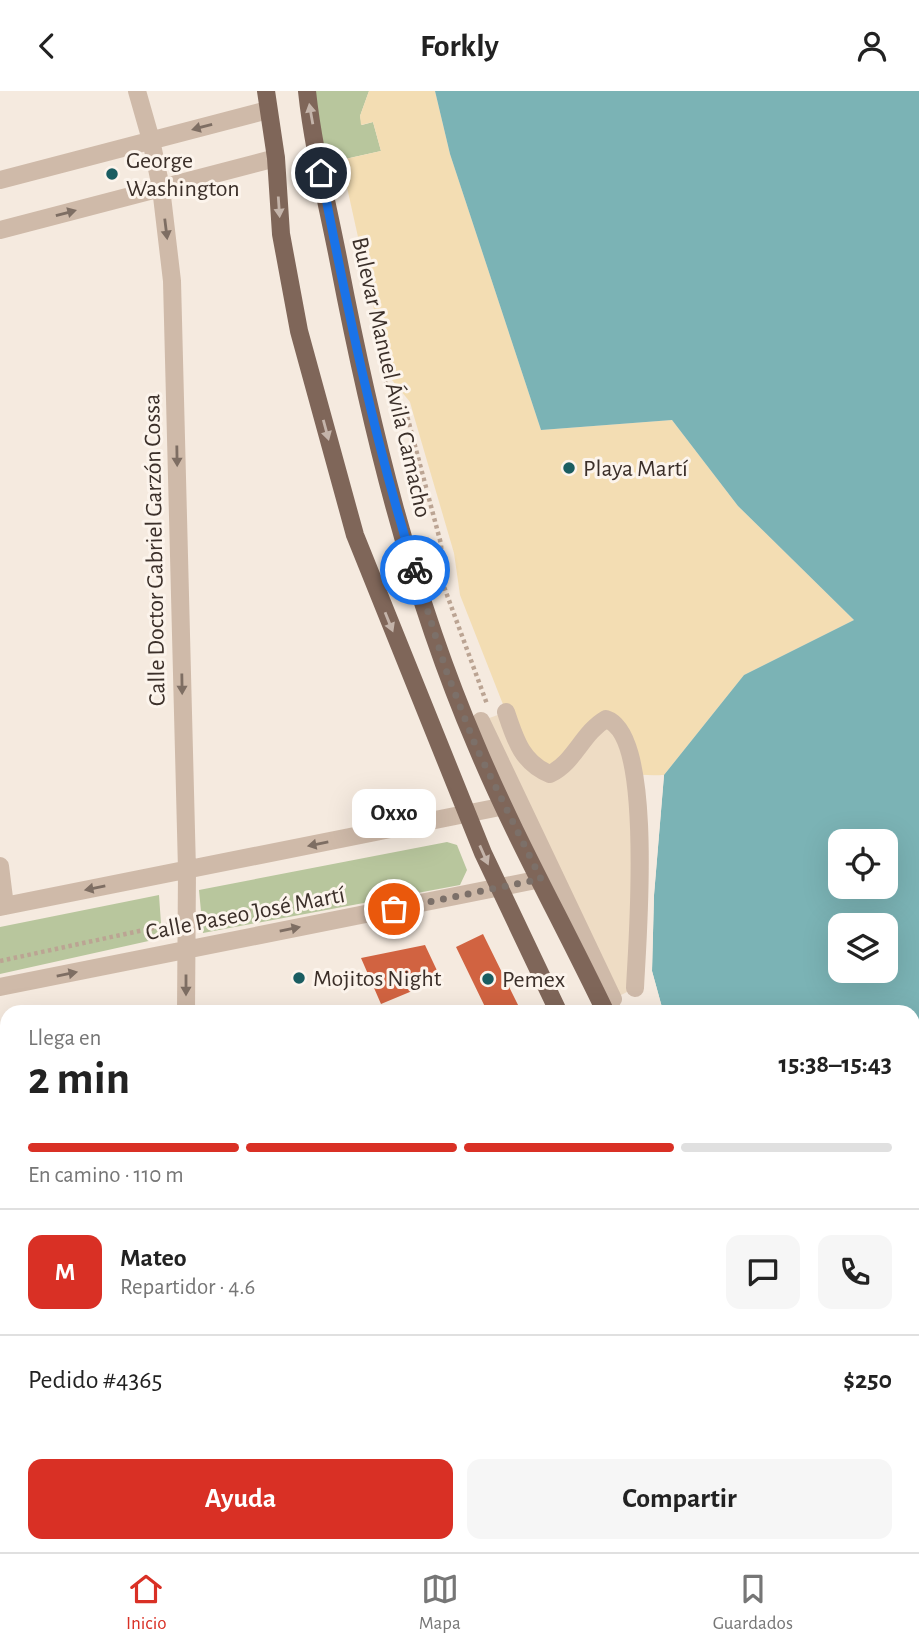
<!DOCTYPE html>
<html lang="es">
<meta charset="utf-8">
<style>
:root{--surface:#fff;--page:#f6f6f6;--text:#222;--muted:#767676;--line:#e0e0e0;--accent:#d93025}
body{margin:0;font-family:"Alegreya Sans",sans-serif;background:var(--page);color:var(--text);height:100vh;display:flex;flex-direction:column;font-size:26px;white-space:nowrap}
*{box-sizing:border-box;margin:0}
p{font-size:23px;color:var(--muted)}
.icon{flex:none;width:38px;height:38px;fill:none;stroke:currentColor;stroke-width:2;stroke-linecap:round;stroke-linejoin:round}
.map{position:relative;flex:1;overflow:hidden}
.panel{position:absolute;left:0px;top:914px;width:920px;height:548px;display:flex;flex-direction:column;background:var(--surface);border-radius:21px 21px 0 0;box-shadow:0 7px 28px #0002}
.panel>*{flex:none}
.tools{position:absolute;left:828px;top:738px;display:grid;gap:14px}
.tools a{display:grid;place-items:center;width:70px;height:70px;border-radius:14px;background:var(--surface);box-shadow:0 7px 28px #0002;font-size:35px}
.pin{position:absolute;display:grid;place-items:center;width:60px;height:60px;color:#fff;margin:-30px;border:4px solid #fff;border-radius:50%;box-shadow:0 2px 7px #0007}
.courier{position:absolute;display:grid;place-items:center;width:70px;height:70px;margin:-35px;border:5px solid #1a73e8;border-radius:50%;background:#fff;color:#222;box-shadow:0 2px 9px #0007}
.bubble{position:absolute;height:49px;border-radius:14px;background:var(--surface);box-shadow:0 7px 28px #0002;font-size:23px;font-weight:700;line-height:49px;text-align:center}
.summary em{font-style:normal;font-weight:700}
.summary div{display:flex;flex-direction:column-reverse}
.summary{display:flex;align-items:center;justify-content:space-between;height:119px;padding:0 28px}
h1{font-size:46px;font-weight:700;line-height:52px}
.bar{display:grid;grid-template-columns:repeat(4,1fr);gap:10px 7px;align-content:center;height:84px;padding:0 28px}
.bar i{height:9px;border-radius:5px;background:var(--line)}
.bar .current{background:var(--accent)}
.bar p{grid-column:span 4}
.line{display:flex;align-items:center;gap:18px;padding:0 28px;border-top:2px solid var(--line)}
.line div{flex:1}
.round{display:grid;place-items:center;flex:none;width:74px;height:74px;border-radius:14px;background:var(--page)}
.primary-button{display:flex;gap:14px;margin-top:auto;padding:14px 28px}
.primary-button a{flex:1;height:80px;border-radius:14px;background:var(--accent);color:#fff;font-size:28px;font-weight:700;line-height:80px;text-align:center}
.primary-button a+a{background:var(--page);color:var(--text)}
header{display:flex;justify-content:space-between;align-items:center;height:91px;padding:0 28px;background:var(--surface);font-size:32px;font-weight:700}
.tab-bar{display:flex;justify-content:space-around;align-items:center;height:98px;border-top:2px solid var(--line);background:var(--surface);font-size:19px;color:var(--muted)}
.tab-bar a{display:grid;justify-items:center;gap:4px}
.tab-bar .current{color:var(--accent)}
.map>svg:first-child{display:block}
.green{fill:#b8c69d}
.sand{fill:#f3ddb3}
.plaza{fill:#eedcc4}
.water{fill:#7bb3b5;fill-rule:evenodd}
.pier{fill:#f5eadf}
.building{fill:#d16341}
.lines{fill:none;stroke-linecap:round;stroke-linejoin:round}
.path{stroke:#bba493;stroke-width:4.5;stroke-dasharray:3.5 3.5;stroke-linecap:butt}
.street{stroke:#cfbaa9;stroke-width:18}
.secondary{stroke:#a3897a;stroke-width:18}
.primary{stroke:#7f6659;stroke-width:18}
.oneway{fill:#c4b4aa}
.oneway2{fill:#7e6e63}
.done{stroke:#7c7069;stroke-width:7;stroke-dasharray:0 12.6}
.route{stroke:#1a73e8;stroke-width:9}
.poi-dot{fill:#1a5d61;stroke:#fcf4ec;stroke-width:2.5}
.labels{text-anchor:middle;stroke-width:6;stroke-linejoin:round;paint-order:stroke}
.poi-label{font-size:24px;fill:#3b2f29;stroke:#fcf4ec;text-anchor:start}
.street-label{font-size:24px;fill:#3b2f29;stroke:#fcf4ec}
</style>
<header><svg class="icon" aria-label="back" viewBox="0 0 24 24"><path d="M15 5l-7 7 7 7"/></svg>Forkly<svg class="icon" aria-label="person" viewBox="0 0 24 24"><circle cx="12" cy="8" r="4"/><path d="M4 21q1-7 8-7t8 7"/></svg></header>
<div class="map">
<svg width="919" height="1461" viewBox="0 0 919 1461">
<rect width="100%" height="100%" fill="#f5eadf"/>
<path class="green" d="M 313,0 L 369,0 L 360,25 L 362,34 L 373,31 L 381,60 L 327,72 Z
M 447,751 L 457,754 L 467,779 L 460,794 L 203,842 L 199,799 Z
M 159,804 L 162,847 L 0,883 L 0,836 Z"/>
<path class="sand" d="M 369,0 L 435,0 L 450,63 L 541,339 L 672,329 L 738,415 L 854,529 L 744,584 L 664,684 C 622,686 581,675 539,679 L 506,621 L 460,504 L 454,462 L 413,322 L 410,311 L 392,289 L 377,232 L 341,69 L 381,60 L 373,31 L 361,34 L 360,25 Z"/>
<path class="plaza" d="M 506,621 L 516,651 L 550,683 L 606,628 L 635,685 L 635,897 L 613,908 L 481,630 Z"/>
<path class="water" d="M 435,0 L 919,0 L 919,1415 L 914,1404 L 914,920 L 663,920 L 652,880 L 654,804 L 664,684 L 744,584 L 854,529 L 738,415 L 672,329 L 541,339 L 450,63 ZM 840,751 L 886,751 L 886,796 L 840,796 ZM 840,835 L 886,835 L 886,880 L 840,880 Z"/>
<path class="pier" d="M 661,684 L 664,684 L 654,804 L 652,880 L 663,920 L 659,920 L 657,917 L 649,880 L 651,804 Z"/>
<path class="building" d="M 483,843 L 521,920 L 487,920 L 456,856 Z
M 425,854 L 441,888 L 381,913 L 361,867 Z
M 579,1454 L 616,1454 L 609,1458 L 589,1461 L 581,1461 Z"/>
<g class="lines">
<path class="path" d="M 385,291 L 405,317 L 441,453 L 443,493 L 487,613
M 206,828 L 308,811
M 0,870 L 167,834
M 898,1454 L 901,1461
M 671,1461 L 685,1454"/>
<path class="street" d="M 137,0 L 151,49 L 161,97 L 172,190 L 187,779 L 186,920
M 0,89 L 268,19
M 0,139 L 276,67
M 506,621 C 515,648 522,672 550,683 C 575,671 582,642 606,628 C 655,644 637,851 635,897
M 481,630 L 613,908
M 0,775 L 5,815
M 0,816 L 505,715
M 0,896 L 541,788
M 0,1114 L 7,1461"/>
<path class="secondary" d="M 326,1454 L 326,1461
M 367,1461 L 367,1454"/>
<path class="primary" d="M 266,0 L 276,67 L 281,143 L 299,240 L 355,444 L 483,762 L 558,920
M 307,0 C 313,57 328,115 339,172 C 370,333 411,503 476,654 C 514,745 563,832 605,920
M 819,1454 L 823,1461
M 867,1454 L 870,1461"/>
</g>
<defs><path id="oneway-solid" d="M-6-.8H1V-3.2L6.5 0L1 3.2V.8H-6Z" transform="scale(1.75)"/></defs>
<g class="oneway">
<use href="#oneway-solid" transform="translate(311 23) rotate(-100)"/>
<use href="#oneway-solid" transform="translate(279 116) rotate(86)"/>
<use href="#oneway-solid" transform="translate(326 339) rotate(75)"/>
<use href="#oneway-solid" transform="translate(389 531) rotate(68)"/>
<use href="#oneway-solid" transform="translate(484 764) rotate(66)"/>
</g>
<g class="oneway2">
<use href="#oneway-solid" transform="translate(202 36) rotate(165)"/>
<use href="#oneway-solid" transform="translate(66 122) rotate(-15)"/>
<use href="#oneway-solid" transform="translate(166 138) rotate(83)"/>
<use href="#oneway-solid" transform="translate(177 365) rotate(89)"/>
<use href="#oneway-solid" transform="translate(182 593) rotate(89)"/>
<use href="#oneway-solid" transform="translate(318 753) rotate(169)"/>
<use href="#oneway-solid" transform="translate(95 797) rotate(169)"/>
<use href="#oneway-solid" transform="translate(290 838) rotate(-11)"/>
<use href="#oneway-solid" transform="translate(67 883) rotate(-11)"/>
<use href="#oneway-solid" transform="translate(186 894) rotate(90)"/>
</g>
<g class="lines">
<path class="done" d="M 394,818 L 541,788 L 476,656 L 446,579 L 415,479"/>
<path class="route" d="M 321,82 C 347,216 374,349 415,479"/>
</g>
<g class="poi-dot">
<circle cx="112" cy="83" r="7"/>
<circle cx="569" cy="377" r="7"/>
<circle cx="299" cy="887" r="7"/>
<circle cx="488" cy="888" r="7"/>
</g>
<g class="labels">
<g class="poi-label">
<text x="126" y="77">George<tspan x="126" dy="28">Washington</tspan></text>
<text x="583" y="385">Playa Martí</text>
<text x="313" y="895">Mojitos Night</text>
<text x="502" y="896">Pemex</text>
</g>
<g class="street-label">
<text transform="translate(392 286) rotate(77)" y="8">Bulevar Manuel Ávila Camacho</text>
<text transform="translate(154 459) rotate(-91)" y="8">Calle Doctor Gabriel Garzón Cossa</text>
<text transform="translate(245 822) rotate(-11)" y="8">Calle Paseo José Martí</text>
</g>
</g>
</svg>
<div class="tools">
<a><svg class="icon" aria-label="locate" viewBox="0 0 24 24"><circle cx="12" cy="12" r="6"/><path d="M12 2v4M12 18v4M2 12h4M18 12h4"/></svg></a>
<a><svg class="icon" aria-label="layers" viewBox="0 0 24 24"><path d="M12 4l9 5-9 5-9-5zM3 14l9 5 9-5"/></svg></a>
</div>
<div class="pin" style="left:394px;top:818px;background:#ea580c"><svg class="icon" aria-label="bag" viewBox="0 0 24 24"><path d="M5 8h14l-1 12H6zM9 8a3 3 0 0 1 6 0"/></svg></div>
<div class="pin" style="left:321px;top:82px;background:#1f2937"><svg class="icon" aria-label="home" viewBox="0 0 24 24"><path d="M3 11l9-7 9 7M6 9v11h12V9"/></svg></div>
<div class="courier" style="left:415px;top:479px"><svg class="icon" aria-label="bike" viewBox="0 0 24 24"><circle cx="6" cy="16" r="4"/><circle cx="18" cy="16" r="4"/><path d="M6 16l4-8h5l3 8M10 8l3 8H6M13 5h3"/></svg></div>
<div class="bubble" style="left:352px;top:698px;width:84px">Oxxo</div>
<section class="panel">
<div class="summary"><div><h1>2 min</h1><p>Llega en</p></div><em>15:38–15:43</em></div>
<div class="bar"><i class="current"></i><i class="current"></i><i class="current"></i><i></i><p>En camino · 110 m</p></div>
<div class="line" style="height:126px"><b class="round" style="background:var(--accent);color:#fff">M</b><div><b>Mateo</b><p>Repartidor · 4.6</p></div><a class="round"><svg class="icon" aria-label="chat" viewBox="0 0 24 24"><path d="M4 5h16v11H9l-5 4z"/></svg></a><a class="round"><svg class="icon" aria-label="phone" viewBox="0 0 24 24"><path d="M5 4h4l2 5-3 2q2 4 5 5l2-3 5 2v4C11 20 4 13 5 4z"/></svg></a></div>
<div class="line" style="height:91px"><div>Pedido #4365</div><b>$250</b></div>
<div class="primary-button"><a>Ayuda</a><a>Compartir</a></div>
</section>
</div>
<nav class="tab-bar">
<a class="current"><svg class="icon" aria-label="home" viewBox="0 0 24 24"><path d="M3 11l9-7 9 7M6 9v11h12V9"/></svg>Inicio</a>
<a><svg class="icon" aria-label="map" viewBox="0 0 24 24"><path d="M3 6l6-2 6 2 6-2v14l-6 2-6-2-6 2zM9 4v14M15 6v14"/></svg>Mapa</a>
<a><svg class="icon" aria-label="saved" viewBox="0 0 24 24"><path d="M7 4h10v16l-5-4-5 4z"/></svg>Guardados</a>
</nav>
